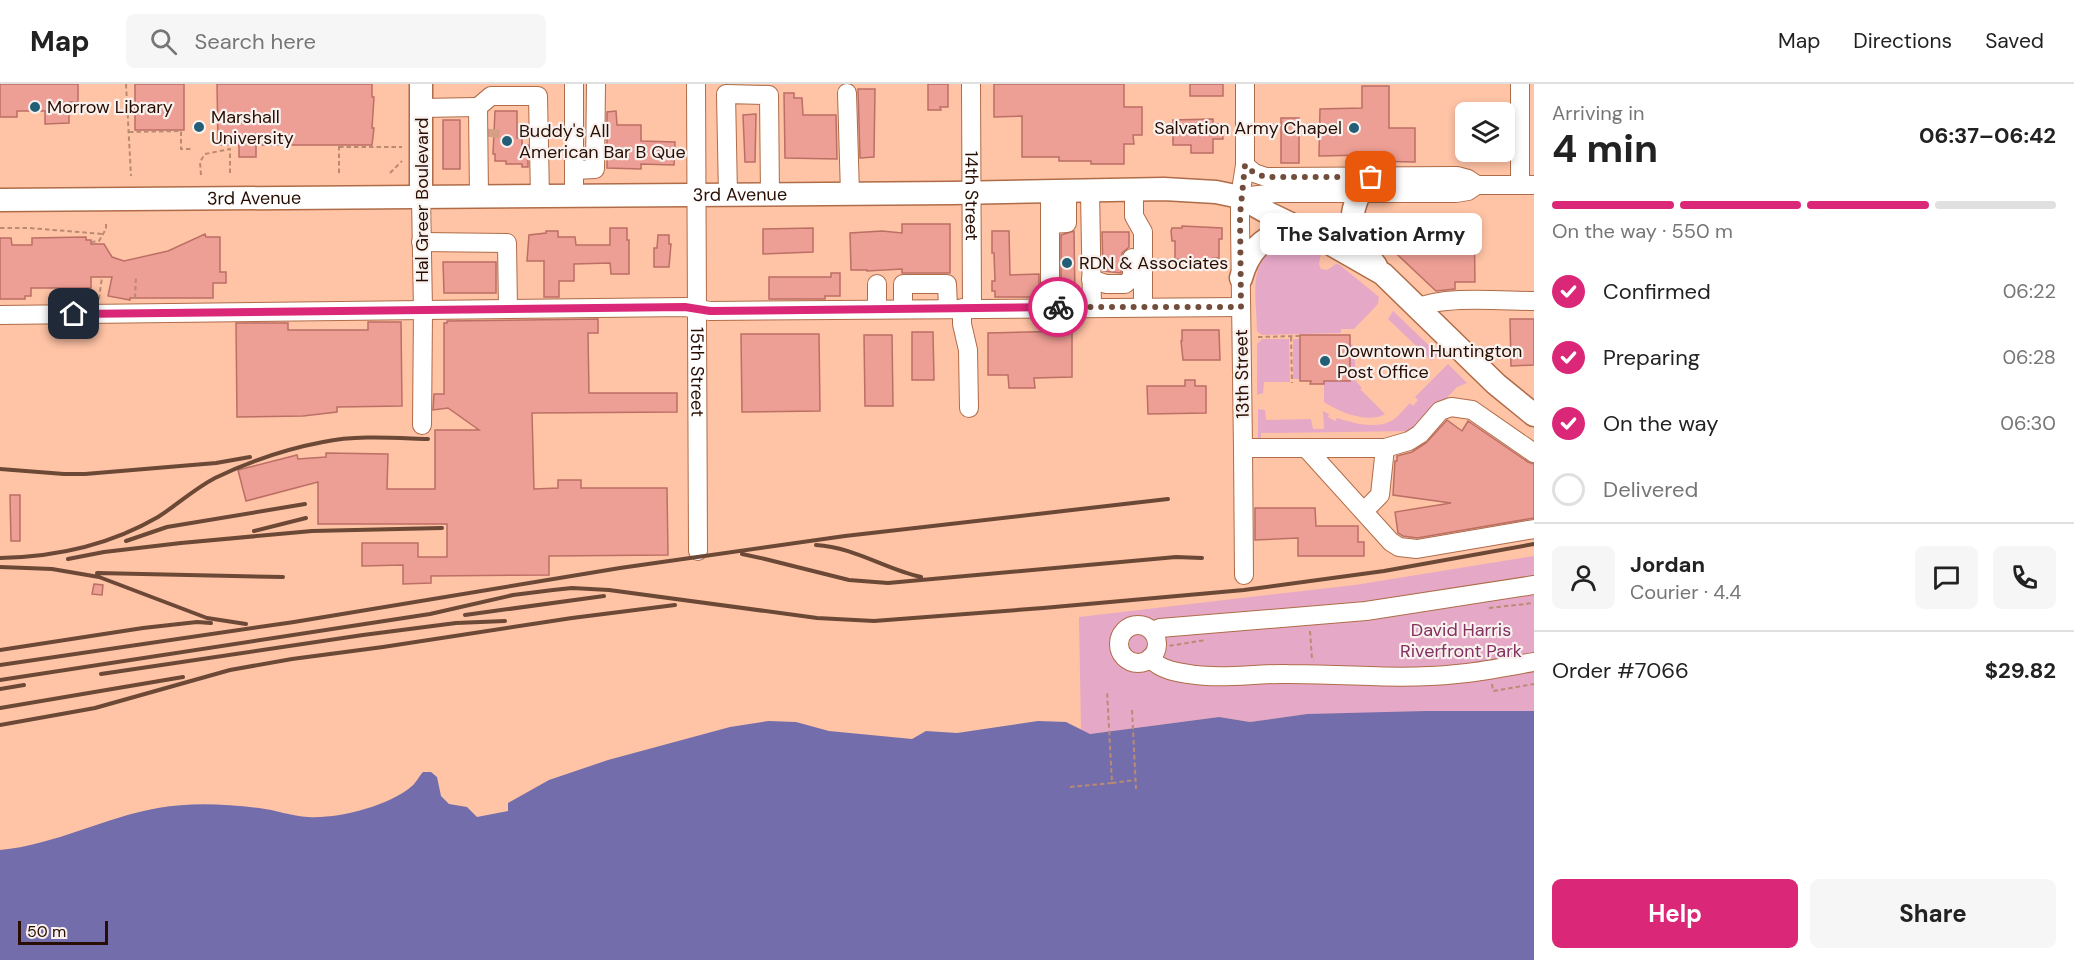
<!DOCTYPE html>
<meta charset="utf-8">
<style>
:root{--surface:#fff;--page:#f6f6f6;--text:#222;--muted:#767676;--line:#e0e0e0;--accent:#db2777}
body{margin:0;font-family:"DM Sans",sans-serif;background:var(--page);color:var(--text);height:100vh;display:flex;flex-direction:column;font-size:22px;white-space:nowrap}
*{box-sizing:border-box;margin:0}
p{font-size:20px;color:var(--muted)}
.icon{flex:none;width:33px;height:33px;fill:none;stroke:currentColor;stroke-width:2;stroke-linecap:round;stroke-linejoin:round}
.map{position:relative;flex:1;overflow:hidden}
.side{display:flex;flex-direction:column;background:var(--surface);width:540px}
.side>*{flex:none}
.tools{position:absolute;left:1455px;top:18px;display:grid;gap:12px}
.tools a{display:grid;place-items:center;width:60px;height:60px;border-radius:9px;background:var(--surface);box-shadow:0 3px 9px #0003;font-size:30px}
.scale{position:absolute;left:18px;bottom:15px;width:90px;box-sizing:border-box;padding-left:6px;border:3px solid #280e02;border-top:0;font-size:16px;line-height:21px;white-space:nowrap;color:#280e02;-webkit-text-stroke:4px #f9f1ee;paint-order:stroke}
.pin{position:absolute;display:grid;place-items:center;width:51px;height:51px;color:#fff;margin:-26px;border-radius:12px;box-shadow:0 3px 9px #0006}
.courier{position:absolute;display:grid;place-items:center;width:60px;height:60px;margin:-30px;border:4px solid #db2777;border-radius:50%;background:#fff;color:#222;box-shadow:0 2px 8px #0007}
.bubble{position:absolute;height:42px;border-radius:9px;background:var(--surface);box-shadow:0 3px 9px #0003;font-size:20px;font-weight:700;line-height:42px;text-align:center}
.overview em{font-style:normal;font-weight:700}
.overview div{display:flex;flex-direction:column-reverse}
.overview{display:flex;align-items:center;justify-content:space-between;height:102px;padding:0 18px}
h1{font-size:39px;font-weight:700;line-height:45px}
.bar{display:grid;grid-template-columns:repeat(4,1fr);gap:9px 6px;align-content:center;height:72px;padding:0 18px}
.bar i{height:8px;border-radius:4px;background:var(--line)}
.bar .selected{background:var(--accent)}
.bar p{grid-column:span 4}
.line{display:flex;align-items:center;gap:15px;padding:0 18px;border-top:2px solid var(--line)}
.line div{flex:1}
.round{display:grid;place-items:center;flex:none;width:63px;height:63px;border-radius:9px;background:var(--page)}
ol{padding:0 18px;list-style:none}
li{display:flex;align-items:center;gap:18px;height:66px}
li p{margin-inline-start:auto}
li .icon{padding:6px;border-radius:50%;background:var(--accent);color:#fff;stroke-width:4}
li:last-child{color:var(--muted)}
li i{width:33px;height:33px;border:3px solid var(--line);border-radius:50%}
.action{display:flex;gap:12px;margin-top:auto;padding:12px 18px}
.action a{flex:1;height:69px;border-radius:9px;background:var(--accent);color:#fff;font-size:24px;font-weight:700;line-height:69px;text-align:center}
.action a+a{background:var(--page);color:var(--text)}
header{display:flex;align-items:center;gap:36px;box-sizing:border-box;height:84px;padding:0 30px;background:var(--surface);border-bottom:2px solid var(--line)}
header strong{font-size:28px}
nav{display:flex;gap:33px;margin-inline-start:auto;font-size:21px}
.search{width:420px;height:54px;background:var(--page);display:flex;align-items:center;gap:15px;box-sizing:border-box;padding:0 21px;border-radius:9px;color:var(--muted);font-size:22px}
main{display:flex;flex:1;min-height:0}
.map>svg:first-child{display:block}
.green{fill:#e6a8c7}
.water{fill:#736dab}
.building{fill:#ee9f95;stroke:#bc6f65;stroke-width:1.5}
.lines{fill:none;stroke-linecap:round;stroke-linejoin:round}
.minor-tunnel{stroke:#d49f84;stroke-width:18;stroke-dasharray:18 9;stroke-linecap:butt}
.minor-casing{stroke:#af6c48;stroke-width:20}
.major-casing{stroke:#af6c48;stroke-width:25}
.path{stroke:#bb8a72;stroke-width:2;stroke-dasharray:4.5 3;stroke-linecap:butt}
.minor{stroke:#fff;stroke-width:18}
.major{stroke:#fff;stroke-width:22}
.rail{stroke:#6c4836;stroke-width:4}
.done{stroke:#734d3b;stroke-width:6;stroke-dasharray:0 10.8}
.route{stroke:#db2777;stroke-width:8}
.poi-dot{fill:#225e76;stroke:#f9f1ee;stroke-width:2}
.labels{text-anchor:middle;stroke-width:4.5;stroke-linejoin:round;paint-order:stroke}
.poi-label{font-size:18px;fill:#280e02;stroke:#f9f1ee;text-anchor:start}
.street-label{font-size:18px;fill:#280e02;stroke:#f9f1ee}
.park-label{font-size:18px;fill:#833160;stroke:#f9f1ee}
</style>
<header>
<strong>Map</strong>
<div class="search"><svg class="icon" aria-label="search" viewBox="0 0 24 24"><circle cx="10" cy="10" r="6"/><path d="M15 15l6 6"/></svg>Search here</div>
<nav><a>Map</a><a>Directions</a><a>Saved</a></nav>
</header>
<main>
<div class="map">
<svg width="1534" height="876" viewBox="0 0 1534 876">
<rect width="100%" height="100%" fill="#ffc3a5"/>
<path class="green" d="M 1294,156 L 1321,169 L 1319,180 L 1321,185 L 1327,186 L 1336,180 L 1340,181 L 1379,213 L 1378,220 L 1354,245 L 1341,245 L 1341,249 L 1262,251 L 1257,247 C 1256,205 1245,169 1294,156 Z
M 1393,227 L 1438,270 L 1432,277 L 1388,235 Z
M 1262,255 L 1289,255 L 1290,298 L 1264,298 L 1263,309 L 1257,311 L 1257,260 Z
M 1293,255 L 1300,255 L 1300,295 L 1293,295 Z
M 1350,259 L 1355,263 L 1355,296 L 1362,304 L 1360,305 L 1385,330 C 1368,340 1339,328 1324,318 L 1324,297 L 1350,297 Z
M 1448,280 L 1467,299 L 1457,303 L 1415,347 L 1261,349 L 1261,357 L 1258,358 L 1258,325 L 1265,326 L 1266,336 L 1311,335 L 1313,345 L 1324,345 L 1323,327 L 1329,330 L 1328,333 L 1335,337 L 1337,334 C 1353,339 1377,346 1393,336 C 1399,332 1404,325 1410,319 L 1413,322 L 1418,316 L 1415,313 Z
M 1534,472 L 1534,627 L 1307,630 L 1250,638 L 1219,633 L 1090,650 L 1081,646 L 1079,533 L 1355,501 Z"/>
<path class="water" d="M 1426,627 L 1534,627 L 1534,876 L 0,876 L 0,766 C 55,761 105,733 158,724 C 191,718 226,720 259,724 C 275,726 292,732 308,733 C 338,735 389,722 412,702 C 416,699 419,692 423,688 L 431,688 L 437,693 L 441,712 L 449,720 L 467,723 L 477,733 L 508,727 L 508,719 L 549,696 L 608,676 L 730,643 L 768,637 L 796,638 L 829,647 L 912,655 L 926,647 L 957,649 L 1038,637 L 1066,638 L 1090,650 L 1219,633 L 1250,638 L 1307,630 Z"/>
<path class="building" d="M 0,0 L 78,0 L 78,18 L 69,18 L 69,39 L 45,40 L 45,27 L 17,27 L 17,33 L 0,33 Z
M 135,0 L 184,0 L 184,46 L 135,46 Z
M 217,0 L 372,0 L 372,13 L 374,13 L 372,44 L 374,44 L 372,61 L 256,61 L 256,73 L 239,73 L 239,61 L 218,61 Z
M 928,0 L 948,0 L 948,23 L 940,23 L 941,26 L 928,26 Z
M 994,0 L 1124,0 L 1124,23 L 1142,23 L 1142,51 L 1133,51 L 1134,60 L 1124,60 L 1124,80 L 1091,80 L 1091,77 L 1059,77 L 1059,73 L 1022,73 L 1022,32 L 994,33 Z
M 1190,0 L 1223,0 L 1223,12 L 1190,12 Z
M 1362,2 L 1389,2 L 1389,44 L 1415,44 L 1415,78 L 1367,77 L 1367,71 L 1319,72 L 1320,25 L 1362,24 Z
M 858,5 L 875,5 L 874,73 L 860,74 Z
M 784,9 L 794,9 L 794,14 L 802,14 L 803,31 L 836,31 L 837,75 L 785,74 Z
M 495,27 L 517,27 L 517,54 L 522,54 L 522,61 L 528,61 L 528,83 L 522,83 L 522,80 L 506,80 L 506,77 L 495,77 L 495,70 L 493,70 Z
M 616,27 L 617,41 L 641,41 L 641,57 L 675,58 L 674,81 L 641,80 L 641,85 L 607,84 L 607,28 Z
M 756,30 L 755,78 L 745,78 L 743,31 Z
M 1281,34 L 1299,34 L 1299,79 L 1281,79 Z
M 1213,35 L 1213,40 L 1222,40 L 1223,55 L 1213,55 L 1213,69 L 1191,69 L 1191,61 L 1173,61 L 1173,36 Z
M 443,36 L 460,36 L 460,85 L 443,85 Z
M 1474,133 L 1475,198 L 1455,198 L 1455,205 L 1436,207 L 1384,158 L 1384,134 Z
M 902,140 L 950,140 L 950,189 L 902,189 L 902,185 L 867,187 L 867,186 L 851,186 L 850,149 L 882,147 L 902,149 Z
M 1182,142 L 1222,144 L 1222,155 L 1219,155 L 1219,174 L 1213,174 L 1213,176 L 1175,175 L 1175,157 L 1172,157 L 1171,147 L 1172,144 L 1182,144 Z
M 610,144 L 627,144 L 627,156 L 629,156 L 629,190 L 611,190 L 610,179 L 574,180 L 574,197 L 559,197 L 559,213 L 544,213 L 544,177 L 527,177 L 529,151 L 546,149 L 546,147 L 558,147 L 558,153 L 575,153 L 576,161 L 610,161 Z
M 813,144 L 813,168 L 763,170 L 763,145 Z
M 992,147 L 1009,147 L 1010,191 L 1039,190 L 1039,213 L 995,213 L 995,207 L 992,207 L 992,197 L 995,197 L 994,169 L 992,169 Z
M 1074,147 L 1075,213 L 1061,213 L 1061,151 Z
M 1102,148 L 1129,148 L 1129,163 L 1122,169 L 1121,189 L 1103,187 Z
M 205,150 L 206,153 L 220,153 L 220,188 L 226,188 L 226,199 L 213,199 L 213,214 L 130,214 L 130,216 L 108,212 L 112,193 L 91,193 L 91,204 L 31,204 L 31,212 L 25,212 L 25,215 L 0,215 L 0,154 L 11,154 L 12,161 L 32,161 L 32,154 L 86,153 L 86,156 L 91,156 L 91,160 L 104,160 L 112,173 L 124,177 L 168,167 Z
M 658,151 L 669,151 L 669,160 L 671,160 L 669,183 L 654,183 L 654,164 L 657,164 Z
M 443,178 L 496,178 L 496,209 L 444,209 Z
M 831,189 L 840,189 L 840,212 L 825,212 L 825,215 L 769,215 L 769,193 L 831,193 Z
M 598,235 L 598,249 L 588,249 L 589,309 L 677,309 L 677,328 L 532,329 L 534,405 L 558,404 L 558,396 L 581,396 L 581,404 L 667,404 L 668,471 L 549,472 L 549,491 L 431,492 L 431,499 L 403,500 L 403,481 L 362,482 L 362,459 L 418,459 L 418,473 L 447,473 L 447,440 L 318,440 L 318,398 L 246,417 L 238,386 L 297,371 L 298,375 L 326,373 L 326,369 L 388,370 L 387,405 L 435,405 L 435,346 L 479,346 L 448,324 L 433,326 L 434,310 L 444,310 L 444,239 L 447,239 L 447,237 Z
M 1510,235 L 1534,235 L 1534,281 L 1511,282 Z
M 368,238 L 401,238 L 402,322 L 337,323 L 337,328 L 303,332 L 237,333 L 236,239 L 288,239 L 288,246 L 368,246 Z
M 1182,246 L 1219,246 L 1220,276 L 1183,276 L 1181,257 L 1182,257 Z
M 1072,247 L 1072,293 L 1034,294 L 1035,304 L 1009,304 L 1008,291 L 988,291 L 988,249 Z
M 912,248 L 933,248 L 934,296 L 912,296 Z
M 741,250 L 819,250 L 820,327 L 742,328 Z
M 864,251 L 892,251 L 893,322 L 865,322 Z
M 1300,251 L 1350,251 L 1350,297 L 1324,297 L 1324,300 L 1310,300 L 1311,297 L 1300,297 Z
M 1185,296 L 1195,296 L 1195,302 L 1206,302 L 1206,329 L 1148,330 L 1147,302 L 1185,302 Z
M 1447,336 L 1462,347 L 1468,337 L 1528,378 L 1534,380 L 1534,434 L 1417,454 L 1403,452 L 1398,449 L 1395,428 L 1451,419 L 1393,411 L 1395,377 L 1397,377 L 1397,372 L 1412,368 L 1426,359 Z
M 10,411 L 20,411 L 20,457 L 11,457 Z
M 1255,424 L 1315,424 L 1316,442 L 1358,442 L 1358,458 L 1364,458 L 1364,472 L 1298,472 L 1298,454 L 1255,456 Z
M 94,500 L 103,501 L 102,511 L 92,510 Z"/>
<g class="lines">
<path class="minor-tunnel" d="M 490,53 L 491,45"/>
<g class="minor-casing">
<g id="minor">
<path d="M 574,0 L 574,112"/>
<path id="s1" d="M 696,0 L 698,467"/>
<path id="s2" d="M 971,0 L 972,224"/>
<path d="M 847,9 L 850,110"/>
<path d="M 421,24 L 478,23"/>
<path d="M 1245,81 L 1254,89 L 1266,93 L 1457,92 L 1468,95 L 1477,101"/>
<path d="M 574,86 L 595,85 L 596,0"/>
<path d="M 1520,101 L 1520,0"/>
<path d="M 1090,106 L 1092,223"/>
<path d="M 1134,106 L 1134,132 L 1143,148 L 1143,223"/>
<path d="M 1050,107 L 1050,223"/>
<path d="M 728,111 L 726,10 L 769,11 L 770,111"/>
<path d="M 421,113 L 423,226 L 422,341"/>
<path d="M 479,113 L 478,23 L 491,12 L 538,12 L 540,113"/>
<path d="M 1240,113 L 1277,109 L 1456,109 L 1468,107 L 1477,101 L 1534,101"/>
<path d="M 1050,140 L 1067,139 L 1067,107"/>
<path d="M 421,158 L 507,159 L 508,225"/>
<path d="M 1091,195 L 1106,200 L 1125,200 L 1132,194 L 1132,174"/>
<path d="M 877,200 L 877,225"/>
<path d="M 962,224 L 962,240 L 968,266 L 969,324"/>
<path d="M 1418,224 C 1443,211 1504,217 1534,217"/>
<path d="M 903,225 L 903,200 L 947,200 L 948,224"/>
<path d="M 0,231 L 685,223 L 710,227 L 1241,223"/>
<path d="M 1243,364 L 1240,139 L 1240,113 L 1245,81 L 1245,0"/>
<path d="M 1306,364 L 1391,458 L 1399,463 L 1417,465 L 1534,445"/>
<path d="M 1364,427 L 1380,411 L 1385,364"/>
<path d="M 1244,491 L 1243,364 L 1385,364 L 1409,357 L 1420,350 L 1440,327 L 1451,323 L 1472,326 L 1534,369"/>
<circle cx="1138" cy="560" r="19"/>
<path d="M 1153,547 L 1160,544 L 1366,527 L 1534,501"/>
<path d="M 1150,574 C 1161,587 1180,589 1196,591 C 1226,595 1257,589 1288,590 C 1344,590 1401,596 1457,590 C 1483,588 1509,582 1534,578"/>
</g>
</g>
<g class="major-casing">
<g id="major">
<path d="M 1359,110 C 1344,145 1355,155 1376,182"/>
<path d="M 421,113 L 421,0"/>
<path id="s3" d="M 0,116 L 952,109 L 1164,105 L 1216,108 L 1240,113 L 1270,130 L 1322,155 L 1383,190 L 1496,300 L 1534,331"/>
<path d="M 1241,194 C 1250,162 1268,148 1301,144"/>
</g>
</g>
<path class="path" d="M 126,0 L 131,92
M 129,48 L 181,47 L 181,65 L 191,65
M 339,63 L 402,63
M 339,89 L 339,60
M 390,89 L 402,77
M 201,91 L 200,78 L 205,70 L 230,65 L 230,91
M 0,144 L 29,144 L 103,150
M 91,158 L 99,157 L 106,145 L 106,139
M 135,214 L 136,193
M 99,215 L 102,193
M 1258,253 L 1300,252
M 1291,253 L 1292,299
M 1489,524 L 1534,519
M 1310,547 L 1312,575 L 1314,576
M 1162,563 L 1206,556
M 1492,600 L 1493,607 L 1534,600
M 1132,626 L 1136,705
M 1112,699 L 1135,696
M 1070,703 L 1112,699 L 1107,607"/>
<use href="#minor" class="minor"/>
<use href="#major" class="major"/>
<path class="rail" d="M 0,385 L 64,390 L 85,390 L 216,379 L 250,373
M 254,447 L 306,434
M 126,457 L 167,443 L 305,420
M 816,461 C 854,463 885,485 921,493
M 742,470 L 765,475 L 849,496 L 888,499 L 1176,473 L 1202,474
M 0,474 C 55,473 110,461 158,433 C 177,421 194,405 215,394 C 248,378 286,365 323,358 C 357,351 394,354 428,355
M 68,475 L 104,468 L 181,459 L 312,447 L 442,444
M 0,483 L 52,485 L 99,493 L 207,534 L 246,540
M 97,489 L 283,493
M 465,531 L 604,512
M 0,566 L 143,544 L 197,538 L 211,539
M 0,581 L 294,538 L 620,484 L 845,452 L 1168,415
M 101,590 L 363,551 L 456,539 L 505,537
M 0,596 L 430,530 L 513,511 L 553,506 L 572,504 L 609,506 L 817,534 L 874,537 L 1043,524 L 1244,506 L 1384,487 L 1534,460
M 0,605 L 24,601
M 0,624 L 183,593
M 0,641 L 95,624 L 230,586 L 292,575 L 383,563 L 572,534 L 675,521"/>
</g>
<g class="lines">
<path class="done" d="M 1058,223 L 1241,223 L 1240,131 L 1245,81 L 1254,89 L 1266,93 L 1371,93"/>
<path class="route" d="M 74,230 L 685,223 L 710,227 L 1058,223"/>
</g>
<g class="poi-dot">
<circle cx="35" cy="23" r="6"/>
<circle cx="199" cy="43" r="6"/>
<circle cx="1354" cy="44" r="6"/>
<circle cx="507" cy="57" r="6"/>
<circle cx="1067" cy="179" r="6"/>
<circle cx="1325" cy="277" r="6"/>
</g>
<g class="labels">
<g class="poi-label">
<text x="47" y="29">Morrow Library</text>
<text x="211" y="39">Marshall<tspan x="211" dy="21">University</tspan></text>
<text x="1342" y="50" text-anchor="end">Salvation Army Chapel</text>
<text x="519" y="53">Buddy's All<tspan x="519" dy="21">American Bar B Que</tspan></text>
<text x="1079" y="185">RDN &amp; Associates</text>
<text x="1337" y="273">Downtown Huntington<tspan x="1337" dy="21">Post Office</tspan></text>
</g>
<g class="street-label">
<text dy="6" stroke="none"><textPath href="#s3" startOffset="740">3rd Avenue</textPath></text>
<text dy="6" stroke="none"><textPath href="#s2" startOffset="112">14th Street</textPath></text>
<text dy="6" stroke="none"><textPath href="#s3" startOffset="254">3rd Avenue</textPath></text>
<text transform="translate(422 116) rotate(-90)" y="6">Hal Greer Boulevard</text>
<text dy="6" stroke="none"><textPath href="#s1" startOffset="288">15th Street</textPath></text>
<text transform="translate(1242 290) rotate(-91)" y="6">13th Street</text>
</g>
<g class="park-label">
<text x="1461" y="552">David Harris<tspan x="1461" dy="21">Riverfront Park</tspan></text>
</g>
</g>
</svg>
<div class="tools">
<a><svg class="icon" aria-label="layers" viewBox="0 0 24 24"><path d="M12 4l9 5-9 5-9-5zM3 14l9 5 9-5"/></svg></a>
</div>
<div class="scale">50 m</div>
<div class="pin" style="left:1371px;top:93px;background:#ea580c"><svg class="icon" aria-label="bag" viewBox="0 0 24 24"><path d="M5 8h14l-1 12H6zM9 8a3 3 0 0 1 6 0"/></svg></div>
<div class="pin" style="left:74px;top:230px;background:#1f2937"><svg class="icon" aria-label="home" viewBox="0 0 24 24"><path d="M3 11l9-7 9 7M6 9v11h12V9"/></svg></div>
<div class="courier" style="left:1058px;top:223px"><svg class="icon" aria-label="bike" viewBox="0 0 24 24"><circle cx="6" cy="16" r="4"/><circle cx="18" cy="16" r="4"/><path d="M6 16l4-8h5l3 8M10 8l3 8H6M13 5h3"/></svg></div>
<div class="bubble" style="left:1260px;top:129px;width:222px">The Salvation Army</div>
</div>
<section class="side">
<div class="overview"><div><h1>4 min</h1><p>Arriving in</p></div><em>06:37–06:42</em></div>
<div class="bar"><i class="selected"></i><i class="selected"></i><i class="selected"></i><i></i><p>On the way · 550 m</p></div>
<ol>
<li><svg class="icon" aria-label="check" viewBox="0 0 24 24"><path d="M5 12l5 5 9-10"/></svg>Confirmed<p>06:22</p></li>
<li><svg class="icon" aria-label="check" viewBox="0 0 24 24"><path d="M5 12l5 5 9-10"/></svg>Preparing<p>06:28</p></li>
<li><svg class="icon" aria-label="check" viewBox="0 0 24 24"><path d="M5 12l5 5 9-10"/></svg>On the way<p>06:30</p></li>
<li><i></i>Delivered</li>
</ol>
<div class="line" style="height:108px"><a class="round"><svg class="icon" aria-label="person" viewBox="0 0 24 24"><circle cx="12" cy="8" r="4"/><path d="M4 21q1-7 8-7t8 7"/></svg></a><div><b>Jordan</b><p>Courier · 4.4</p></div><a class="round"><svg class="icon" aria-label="chat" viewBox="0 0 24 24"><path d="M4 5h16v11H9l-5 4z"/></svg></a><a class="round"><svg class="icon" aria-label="phone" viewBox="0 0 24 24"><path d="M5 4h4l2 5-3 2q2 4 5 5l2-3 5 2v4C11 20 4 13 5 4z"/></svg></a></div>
<div class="line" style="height:78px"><div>Order #7066</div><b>$29.82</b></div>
<div class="action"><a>Help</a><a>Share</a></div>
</section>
</main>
